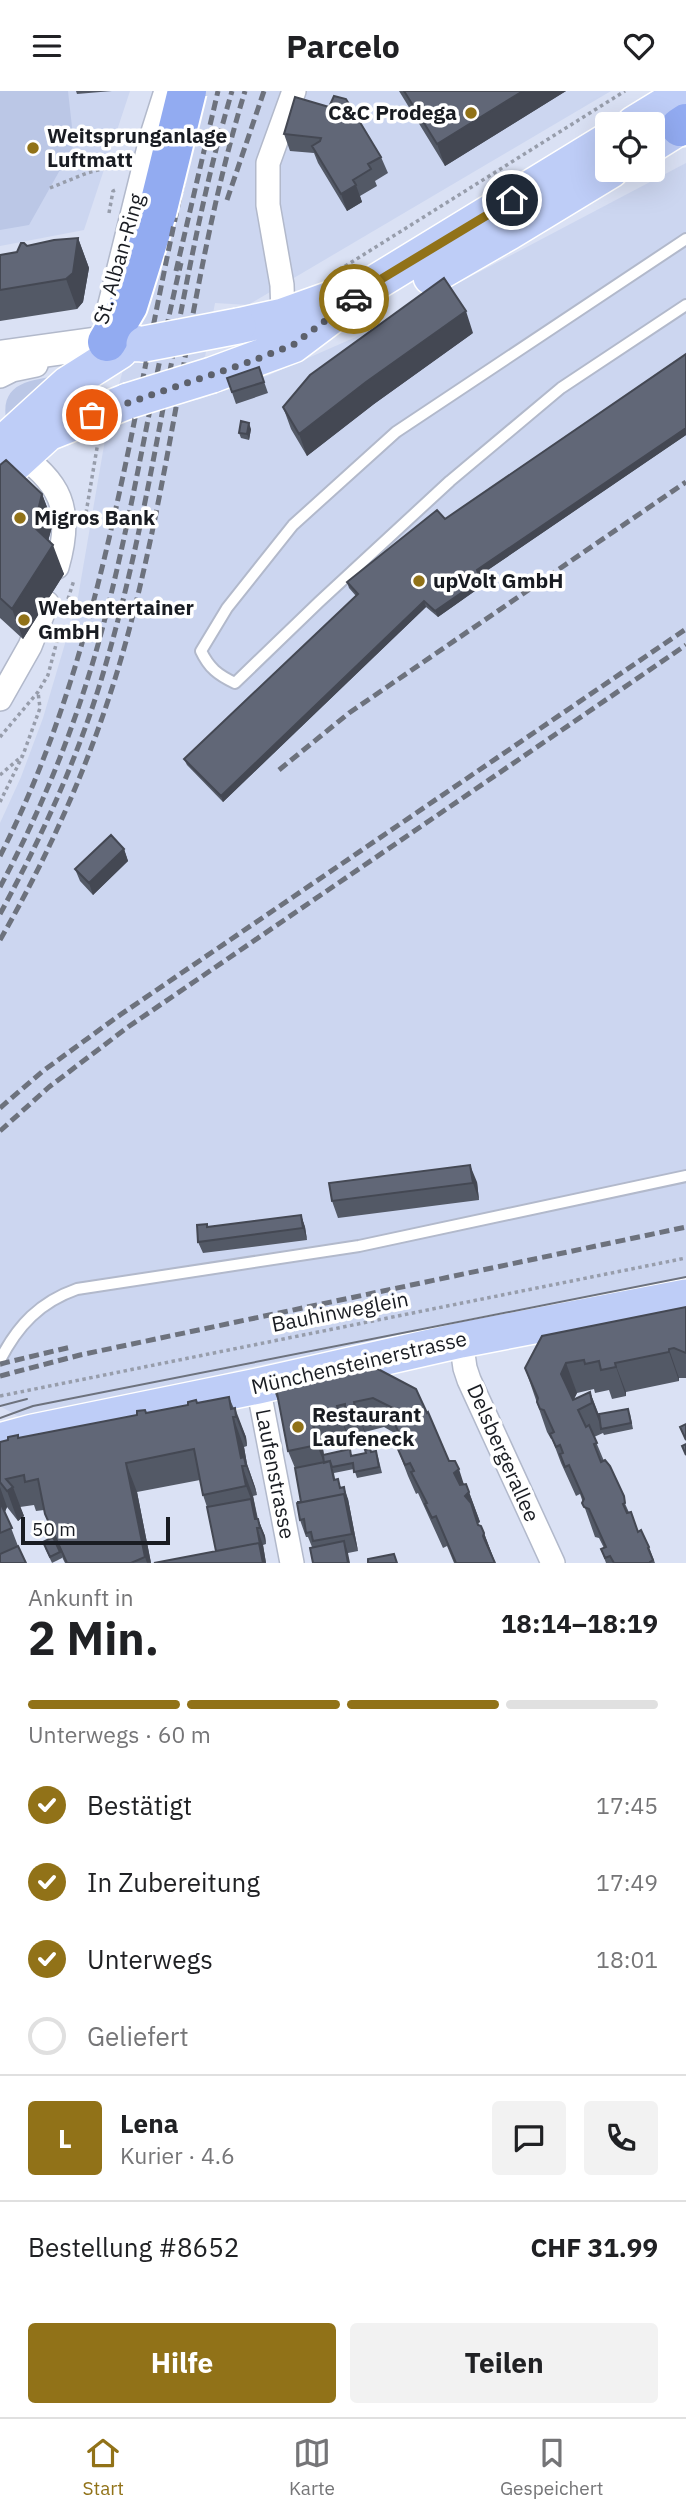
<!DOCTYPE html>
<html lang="de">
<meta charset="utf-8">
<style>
:root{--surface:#fff;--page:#f2f2f2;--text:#202124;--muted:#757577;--line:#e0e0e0;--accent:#917218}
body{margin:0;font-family:"IBM Plex Sans",sans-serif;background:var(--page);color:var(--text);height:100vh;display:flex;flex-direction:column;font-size:26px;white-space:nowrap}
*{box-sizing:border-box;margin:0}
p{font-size:23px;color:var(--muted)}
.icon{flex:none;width:38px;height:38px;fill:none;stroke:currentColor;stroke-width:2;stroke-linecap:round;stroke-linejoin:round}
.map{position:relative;height:1472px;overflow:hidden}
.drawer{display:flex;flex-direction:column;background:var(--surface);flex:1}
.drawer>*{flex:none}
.fabs{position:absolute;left:595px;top:21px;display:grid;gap:14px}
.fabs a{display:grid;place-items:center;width:70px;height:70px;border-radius:7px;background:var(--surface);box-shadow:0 7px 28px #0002;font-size:35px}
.scale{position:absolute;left:21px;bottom:18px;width:149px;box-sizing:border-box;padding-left:7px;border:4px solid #191c22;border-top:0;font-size:19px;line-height:24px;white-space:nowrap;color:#191c22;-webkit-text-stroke:5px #fff;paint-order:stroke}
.pin{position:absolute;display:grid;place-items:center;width:60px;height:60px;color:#fff;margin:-30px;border:4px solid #fff;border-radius:50%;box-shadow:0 2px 7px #0007}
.courier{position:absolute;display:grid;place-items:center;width:70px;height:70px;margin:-35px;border:5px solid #917218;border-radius:50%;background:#fff;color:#222;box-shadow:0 2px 9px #0007}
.headline em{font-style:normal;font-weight:700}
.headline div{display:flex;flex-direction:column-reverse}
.headline{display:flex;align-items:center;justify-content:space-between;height:119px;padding:0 28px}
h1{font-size:46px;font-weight:700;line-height:52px}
.bar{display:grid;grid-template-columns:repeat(4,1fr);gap:10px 7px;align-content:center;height:84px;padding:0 28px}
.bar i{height:9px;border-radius:5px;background:var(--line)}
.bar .on{background:var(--accent)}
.bar p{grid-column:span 4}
.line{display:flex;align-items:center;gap:18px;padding:0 28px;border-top:2px solid var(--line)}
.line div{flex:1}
.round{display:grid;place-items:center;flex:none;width:74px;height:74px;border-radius:7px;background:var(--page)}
ol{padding:0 28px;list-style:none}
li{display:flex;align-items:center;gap:21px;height:77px}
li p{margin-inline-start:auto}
li .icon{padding:7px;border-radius:50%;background:var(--accent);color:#fff;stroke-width:4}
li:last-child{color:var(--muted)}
li i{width:38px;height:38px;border:4px solid var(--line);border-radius:50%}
.primary-button{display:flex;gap:14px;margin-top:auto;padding:14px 28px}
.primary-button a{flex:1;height:80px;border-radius:7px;background:var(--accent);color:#fff;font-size:28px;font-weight:700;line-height:80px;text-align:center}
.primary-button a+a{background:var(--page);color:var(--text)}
header{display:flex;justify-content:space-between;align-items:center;height:91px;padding:0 28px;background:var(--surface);font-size:32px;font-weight:700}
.tab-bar{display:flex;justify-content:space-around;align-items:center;height:98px;border-top:2px solid var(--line);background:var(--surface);font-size:19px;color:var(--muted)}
.tab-bar a{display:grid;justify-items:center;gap:4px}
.tab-bar .on{color:var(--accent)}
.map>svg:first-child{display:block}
.built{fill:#ccd6f0}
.green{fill:#bbc7e6}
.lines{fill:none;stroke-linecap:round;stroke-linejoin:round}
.lane-casing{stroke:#b2b9cb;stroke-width:14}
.street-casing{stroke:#b2b9cb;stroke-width:26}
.secondary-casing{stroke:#b2b9cb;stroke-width:35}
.primary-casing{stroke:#fff;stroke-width:38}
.highway-casing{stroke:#fff;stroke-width:42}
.path{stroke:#979dab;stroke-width:3.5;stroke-dasharray:3.5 3.5;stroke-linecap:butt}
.lane{stroke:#fff;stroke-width:10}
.street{stroke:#fff;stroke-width:23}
.secondary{stroke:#fff;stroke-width:32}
.primary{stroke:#becdf7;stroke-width:35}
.highway{stroke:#92abf1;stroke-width:38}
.tram{stroke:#6d727d;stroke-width:2}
.rail{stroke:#6d727d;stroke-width:5;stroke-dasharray:10 5;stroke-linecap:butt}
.primary-bridge-casing{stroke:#fff;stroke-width:38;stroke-linecap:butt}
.highway-bridge-casing{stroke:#fff;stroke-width:42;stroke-linecap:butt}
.primary-bridge{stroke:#becdf7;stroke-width:35}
.highway-bridge{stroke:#92abf1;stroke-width:38}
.wall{fill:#535966}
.shaded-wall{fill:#444853}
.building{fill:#616777;stroke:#444853;stroke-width:2}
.done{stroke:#5d616c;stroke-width:7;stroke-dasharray:0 12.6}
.route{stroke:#917218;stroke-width:9}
.poi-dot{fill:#917218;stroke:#fff;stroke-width:2.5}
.labels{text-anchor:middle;stroke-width:7;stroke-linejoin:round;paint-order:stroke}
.poi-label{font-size:21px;font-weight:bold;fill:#191c22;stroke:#fff;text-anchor:start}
.street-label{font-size:21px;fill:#191c22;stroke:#fff}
</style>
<header><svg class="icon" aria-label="menu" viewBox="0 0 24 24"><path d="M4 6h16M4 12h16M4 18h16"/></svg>Parcelo<svg class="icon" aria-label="heart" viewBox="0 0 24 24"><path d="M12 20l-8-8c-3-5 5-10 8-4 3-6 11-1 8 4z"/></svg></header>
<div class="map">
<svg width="686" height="1472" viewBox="0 0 686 1472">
<rect width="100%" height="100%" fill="#dae1f4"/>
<path class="built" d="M 0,0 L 130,0 L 84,139 L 0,155 Z
M 200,0 L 611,0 L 248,214 L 215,212 L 197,309 L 267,285 L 356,246 L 686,72 L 686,1191 L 244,1277 L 198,1290 L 21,1327 L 0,1315 L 0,732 L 21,686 L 43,627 L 77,512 L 107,337 Z"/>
<path class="green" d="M 0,0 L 68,0 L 74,54 L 29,134 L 0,139 Z
M 63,284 L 6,328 C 0,289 35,289 63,284 Z"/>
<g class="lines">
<g class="lane-casing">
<path id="lane" d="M 686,148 L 396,341 L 293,434 L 227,517 L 201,560 C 209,577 218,584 235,592 L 319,511 L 450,390 L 561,297 L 686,214
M 0,1269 C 18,1234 40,1211 77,1198 L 359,1155 L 686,1085"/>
</g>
<g class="street-casing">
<path id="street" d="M 109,217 L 152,44 L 166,0
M 283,225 L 282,194 L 268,114 L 268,72 L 294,0
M 0,285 L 12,279 L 36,274
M 12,358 C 61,390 74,418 57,476
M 0,608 L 30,555 L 47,512
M 461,1249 L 465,1277 L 469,1289 L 553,1472
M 258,1295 L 292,1472"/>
</g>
<g class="secondary-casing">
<path id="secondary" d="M 0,266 L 107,251 L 125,252"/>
</g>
<g class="primary-casing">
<path id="primary" d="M 634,33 L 686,1
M 653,53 L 680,36
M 431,186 L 509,141 L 611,79
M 238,235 L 283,225 L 339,205
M 212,284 L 293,254 L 378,190 L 607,50
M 0,355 L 68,293 L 120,260 L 125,252 L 144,253
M 0,386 L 48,342 L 128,310
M 0,1350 L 33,1341 L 258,1295 L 461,1249 L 686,1206"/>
</g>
<g class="highway-casing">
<path id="highway" d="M 680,36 L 686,32
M 107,251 L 128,215 L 157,122"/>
</g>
<path class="path" d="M 50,97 L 87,82 L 124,72
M 109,122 L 113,100 L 118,98
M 339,179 L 625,0
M 86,422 L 98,351
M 68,508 L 74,489
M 0,646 L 38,601 L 48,584 L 58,546
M 0,684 L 22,665
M 0,711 L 23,664 L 40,617 L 38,601
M 0,1305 L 686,1167"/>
<use href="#lane" class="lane"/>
<use href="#street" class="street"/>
<use href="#secondary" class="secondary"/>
<use href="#primary" class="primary"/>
<use href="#highway" class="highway"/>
<path class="tram" d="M 0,1315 L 27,1308
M 0,1327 L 33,1315 L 686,1186"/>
<path class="rail" d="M 227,109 L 264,0
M 176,180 L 218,0
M 279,679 L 349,622 L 686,391
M 0,765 C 67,634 100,495 130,352 C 154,234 175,116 205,0
M 0,796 C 42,718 75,636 99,550 C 133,426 151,298 181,172
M 0,823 C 44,742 82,658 107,569 C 161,382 177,187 232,0
M 0,849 C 55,753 99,651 128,543 C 176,364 191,177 245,0
M 0,1017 L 43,980 L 117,926 L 686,538
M 0,1040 L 49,996 L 128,936 L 686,554
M 0,1273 L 71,1256
M 0,1285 L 80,1264 L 686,1136"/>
<g class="primary-bridge-casing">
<path id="primary-bridge" d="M 144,253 L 238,235
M 128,310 L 212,284"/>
</g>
<g class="highway-bridge-casing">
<path id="highway-bridge" d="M 157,122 L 187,0"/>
</g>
<use href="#primary-bridge" class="primary-bridge"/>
<use href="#highway-bridge" class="highway-bridge"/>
</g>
<path class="wall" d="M 76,0 L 112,0 L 77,3 Z
M 399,0 L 566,0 L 445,75 Z
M 295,6 L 381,66 L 388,82 L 375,90 L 377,95 L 360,105 L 362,111 L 347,120 L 318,72 L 314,62 L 290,60 L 284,43 Z
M 78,147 L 89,177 L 83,211 L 77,218 L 0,230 L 0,164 L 17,161 L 27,155 Z
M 473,242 L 374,313 L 307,365 L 291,338 L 283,316 Z
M 686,263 L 686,344 L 479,485 L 482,495 L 438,526 L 426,516 L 223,711 L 187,674 L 184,668 L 356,505 L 349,497 L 347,491 L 445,428 Z
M 259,276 L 268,302 L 236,313 L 227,287 Z
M 251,338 L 249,349 L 241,347 L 239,342 Z
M 0,374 L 42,403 L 53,432 L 48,450 L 64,483 L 23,548 L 0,527 Z
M 124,758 L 128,770 L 93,804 L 80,790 L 75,778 Z
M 477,1091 L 479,1109 L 338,1127 L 332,1110 Z
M 301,1124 L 305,1136 L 307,1149 L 203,1162 L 198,1151 L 208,1136 Z
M 686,1216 L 686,1287 L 679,1287 L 679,1290 L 626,1301 L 626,1305 L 612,1308 L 609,1299 L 595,1302 L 594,1298 L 577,1302 L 574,1308 L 590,1301 L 599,1324 L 630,1323 L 633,1338 L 604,1344 L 603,1342 L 594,1346 L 604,1370 L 605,1369 L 638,1441 L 649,1456 L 655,1472 L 606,1472 L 601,1458 L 604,1457 L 599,1447 L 595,1446 L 580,1403 L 576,1405 L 561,1372 L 552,1348 L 551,1348 L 547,1341 L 525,1277 Z
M 376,1277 L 449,1370 L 469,1401 L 480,1431 L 478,1432 L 479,1434 L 484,1442 L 495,1472 L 454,1472 L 447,1455 L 443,1457 L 418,1402 L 416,1403 L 408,1385 L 397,1356 L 402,1354 L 398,1344 L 384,1336 L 365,1341 L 366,1345 L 356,1347 L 354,1343 L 348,1344 L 349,1350 L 337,1353 L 338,1355 L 323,1358 L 324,1364 L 352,1365 L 366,1362 L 370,1358 L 372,1361 L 376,1360 L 378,1366 L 382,1382 L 357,1387 L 354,1378 L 334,1382 L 335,1388 L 348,1408 L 358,1460 L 348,1462 L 312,1456 L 308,1446 L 306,1446 L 300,1429 L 301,1411 L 295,1377 L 288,1360 L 280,1314 L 274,1300 L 281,1296 Z
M 229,1306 L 246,1346 L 247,1355 L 244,1356 L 247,1373 L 255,1396 L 257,1404 L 253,1405 L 258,1428 L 265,1445 L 266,1453 L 263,1454 L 266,1472 L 216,1460 L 207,1416 L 203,1404 L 200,1389 L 137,1401 L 151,1472 L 65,1472 L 62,1466 L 62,1467 L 52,1472 L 45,1457 L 53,1446 L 44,1419 L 36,1420 L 34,1414 L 20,1416 L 24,1425 L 18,1430 L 7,1416 L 5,1421 L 18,1455 L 0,1472 L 0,1351 Z"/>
<path class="shaded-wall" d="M 523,0 L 566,0 L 445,75 L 437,53 Z
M 356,94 L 362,111 L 347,120 L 341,103 Z
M 78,147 L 89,177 L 83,211 L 77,218 L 66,188 Z
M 466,220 L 473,242 L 374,313 L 307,365 L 299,343 L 366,291 Z
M 249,332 L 251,338 L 249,349 L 247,343 Z
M 686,337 L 686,344 L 479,485 L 482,495 L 438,526 L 435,520 L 477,479 Z
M 42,403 L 53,432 L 44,465 L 34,436 Z
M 53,454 L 64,483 L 23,548 L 12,518 Z
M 424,510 L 426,516 L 223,711 L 221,705 Z
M 124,758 L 128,770 L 93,804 L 89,792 Z
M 470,1074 L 477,1091 L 479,1109 L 473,1092 Z
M 301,1124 L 305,1136 L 307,1149 L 303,1137 Z
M 669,1258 L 679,1287 L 679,1290 L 669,1261 Z
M 566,1272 L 577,1302 L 572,1312 L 561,1283 Z
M 615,1272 L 626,1301 L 626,1305 L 616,1276 Z
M 590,1301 L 601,1330 L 602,1338 L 592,1312 Z
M 354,1311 L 365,1341 L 366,1345 L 355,1316 Z
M 337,1315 L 348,1344 L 349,1350 L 339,1321 Z
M 235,1317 L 246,1346 L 247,1355 L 236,1326 Z
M 233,1326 L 244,1356 L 247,1373 L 255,1396 L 257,1404 L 246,1375 L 241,1367 Z
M 312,1329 L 323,1358 L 326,1377 L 317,1354 Z
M 126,1372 L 137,1401 L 151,1472 L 147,1472 L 145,1466 Z
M 242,1375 L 253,1405 L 259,1437 L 255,1428 L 251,1408 L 246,1395 Z
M 459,1378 L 467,1403 L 469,1401 L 480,1431 L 478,1432 L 454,1382 Z
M 0,1396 L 7,1416 L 1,1429 L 0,1427 Z
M 13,1396 L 24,1425 L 18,1430 L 7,1400 Z
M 344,1396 L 348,1408 L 358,1460 L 352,1443 Z
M 258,1428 L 265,1445 L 266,1453 L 260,1437 Z
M 257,1437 L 263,1454 L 266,1472 L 263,1472 Z
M 484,1442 L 495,1471 L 483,1445 Z
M 344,1450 L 348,1462 L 350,1472 L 348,1472 Z"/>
<path class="building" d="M 404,0 L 523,0 L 437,53 Z
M 334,5 L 346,8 L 381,66 L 368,73 L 371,78 L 353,89 L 356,94 L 341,103 L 312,55 L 320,50 L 321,47 L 284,43 L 295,6 L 329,16 Z
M 78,147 L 73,182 L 66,188 L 0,199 L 0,164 L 17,161 L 21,152 L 24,152 L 27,155 L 54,149 Z
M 444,187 L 466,220 L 366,291 L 299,343 L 283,316 L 310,284 Z
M 686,263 L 686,337 L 477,479 L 480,489 L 435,520 L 424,510 L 221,705 L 184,668 L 358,503 L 347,491 L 437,419 L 445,428 Z
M 259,276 L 264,291 L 232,301 L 227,287 Z
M 241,330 L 249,332 L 247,343 L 239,342 Z
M 6,369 L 42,403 L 34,436 L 53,454 L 12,518 L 0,507 L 0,374 Z
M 111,744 L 124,758 L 89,792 L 75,778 Z
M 470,1074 L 473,1092 L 332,1110 L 329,1092 Z
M 301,1124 L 303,1137 L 198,1151 L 197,1134 L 207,1133 L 207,1136 Z
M 686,1216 L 686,1262 L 674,1257 L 669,1258 L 669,1261 L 615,1272 L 616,1276 L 601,1279 L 599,1270 L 585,1273 L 584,1269 L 566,1272 L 561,1283 L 573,1309 L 590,1301 L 592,1312 L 578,1319 L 586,1336 L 589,1334 L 597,1352 L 594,1353 L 601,1371 L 605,1369 L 610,1375 L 624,1405 L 625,1412 L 623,1413 L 627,1422 L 631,1421 L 638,1441 L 641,1439 L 649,1456 L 648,1457 L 653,1469 L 650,1471 L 650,1472 L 614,1472 L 610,1465 L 605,1467 L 601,1458 L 606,1456 L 589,1418 L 584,1416 L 582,1412 L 584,1408 L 569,1374 L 565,1376 L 560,1363 L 563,1362 L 560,1354 L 556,1356 L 550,1343 L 554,1341 L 544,1319 L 540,1318 L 537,1311 L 538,1307 L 525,1277 L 542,1245 Z
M 376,1277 L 416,1298 L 427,1322 L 428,1321 L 449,1370 L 455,1370 L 459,1378 L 454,1382 L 460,1394 L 466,1393 L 469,1401 L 465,1405 L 471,1412 L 478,1434 L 481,1435 L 484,1442 L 483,1445 L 495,1472 L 456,1472 L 436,1425 L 432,1427 L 425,1413 L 427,1412 L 411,1381 L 414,1380 L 410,1372 L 405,1374 L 397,1356 L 404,1353 L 393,1329 L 398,1327 L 393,1317 L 373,1307 L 354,1311 L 355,1316 L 345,1318 L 345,1313 L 337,1315 L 339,1321 L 327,1323 L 327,1326 L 312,1329 L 317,1354 L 288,1360 L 277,1302 L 274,1300 L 279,1294 L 281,1296 Z
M 229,1306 L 231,1318 L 235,1317 L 236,1326 L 233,1326 L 241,1367 L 244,1366 L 246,1375 L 242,1375 L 246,1395 L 203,1404 L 194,1358 L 126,1372 L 145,1466 L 131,1472 L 67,1472 L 45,1423 L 38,1388 L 25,1391 L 24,1384 L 6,1388 L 13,1396 L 7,1400 L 0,1391 L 0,1351 L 8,1349 L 8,1346 L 18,1344 L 18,1347 L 137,1324 L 137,1320 L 145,1319 L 146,1322 L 188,1314 L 188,1311 L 196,1309 L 197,1312 Z
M 628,1318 L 631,1332 L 601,1338 L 599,1323 Z
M 686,1333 L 686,1349 L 680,1336 Z
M 686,1353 L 686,1364 L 682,1355 Z
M 350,1358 L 351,1365 L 366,1362 L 365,1359 L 370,1358 L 371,1361 L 376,1360 L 379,1376 L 354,1381 L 353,1372 L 332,1376 L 330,1370 L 324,1372 L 323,1364 Z
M 330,1370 L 334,1389 L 338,1388 L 340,1397 L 344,1396 L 346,1408 L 344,1403 L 298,1412 L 298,1411 L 301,1411 L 295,1377 Z
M 344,1403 L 352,1443 L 313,1450 L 311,1441 L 306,1442 L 304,1428 L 300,1429 L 297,1412 Z
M 251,1408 L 255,1428 L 258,1428 L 260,1437 L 257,1437 L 260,1453 L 259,1452 L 216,1460 L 207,1416 Z
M 0,1411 L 12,1437 L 0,1442 Z
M 53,1446 L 60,1461 L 50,1466 L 43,1451 Z
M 344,1450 L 348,1472 L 313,1472 L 310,1457 Z
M 259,1452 L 263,1472 L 154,1472 Z
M 18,1455 L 26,1472 L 0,1472 L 0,1463 Z
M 394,1463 L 397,1472 L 368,1472 L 368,1468 Z"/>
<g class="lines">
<path class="done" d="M 92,324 L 249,271 L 293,254 L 354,208"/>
<path class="route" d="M 354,208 L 378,190 L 512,109"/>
</g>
<g class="poi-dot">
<circle cx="471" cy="22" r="7"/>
<circle cx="33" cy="57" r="7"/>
<circle cx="20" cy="427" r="7"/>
<circle cx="419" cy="490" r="7"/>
<circle cx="24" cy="529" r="7"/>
<circle cx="298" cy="1336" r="7"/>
</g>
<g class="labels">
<g class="poi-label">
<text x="457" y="29" text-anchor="end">C&amp;C Prodega</text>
<text x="47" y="52">Weitsprunganlage<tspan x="47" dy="24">Luftmatt</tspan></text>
<text x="34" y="434">Migros Bank</text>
<text x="433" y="497">upVolt GmbH</text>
<text x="38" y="524">Webentertainer<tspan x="38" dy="24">GmbH</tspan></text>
<text x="312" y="1331">Restaurant<tspan x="312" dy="24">Laufeneck</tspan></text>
</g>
<g class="street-label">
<text transform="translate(119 168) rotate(-74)" y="7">St. Alban-Ring</text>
<text transform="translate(340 1221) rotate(-11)" y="7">Bauhinweglein</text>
<text transform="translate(359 1272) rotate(-13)" y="7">Münchensteinerstrasse</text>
<text transform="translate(503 1362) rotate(66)" y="7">Delsbergerallee</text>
<text transform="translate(275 1383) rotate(79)" y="7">Laufenstrasse</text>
</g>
</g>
</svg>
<div class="fabs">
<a><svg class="icon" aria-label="locate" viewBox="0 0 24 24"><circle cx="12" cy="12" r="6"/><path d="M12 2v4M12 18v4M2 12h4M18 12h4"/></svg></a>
</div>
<div class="scale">50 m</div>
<div class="pin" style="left:92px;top:324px;background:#ea580c"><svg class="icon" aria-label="bag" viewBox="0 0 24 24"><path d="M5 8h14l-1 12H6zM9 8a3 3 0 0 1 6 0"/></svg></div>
<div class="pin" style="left:512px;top:109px;background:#1f2937"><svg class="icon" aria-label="home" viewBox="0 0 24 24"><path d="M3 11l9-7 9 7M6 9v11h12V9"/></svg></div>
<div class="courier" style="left:354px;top:208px"><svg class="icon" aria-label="car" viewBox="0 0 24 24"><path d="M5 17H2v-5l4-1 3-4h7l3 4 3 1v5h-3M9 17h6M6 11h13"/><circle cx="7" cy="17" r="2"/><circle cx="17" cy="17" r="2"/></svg></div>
</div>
<section class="drawer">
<div class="headline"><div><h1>2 Min.</h1><p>Ankunft in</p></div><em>18:14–18:19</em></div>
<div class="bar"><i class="on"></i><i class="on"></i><i class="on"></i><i></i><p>Unterwegs · 60 m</p></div>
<ol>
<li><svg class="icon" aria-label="check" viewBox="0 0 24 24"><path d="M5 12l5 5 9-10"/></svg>Bestätigt<p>17:45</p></li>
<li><svg class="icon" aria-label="check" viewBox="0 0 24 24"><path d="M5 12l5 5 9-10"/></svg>In Zubereitung<p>17:49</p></li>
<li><svg class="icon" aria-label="check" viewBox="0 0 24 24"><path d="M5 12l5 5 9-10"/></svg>Unterwegs<p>18:01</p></li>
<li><i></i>Geliefert</li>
</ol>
<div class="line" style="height:126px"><b class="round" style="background:var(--accent);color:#fff">L</b><div><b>Lena</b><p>Kurier · 4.6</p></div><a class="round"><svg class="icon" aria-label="chat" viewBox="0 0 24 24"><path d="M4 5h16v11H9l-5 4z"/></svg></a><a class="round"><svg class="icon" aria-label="phone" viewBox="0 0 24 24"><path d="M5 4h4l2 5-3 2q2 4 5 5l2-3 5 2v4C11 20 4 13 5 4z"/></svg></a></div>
<div class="line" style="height:91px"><div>Bestellung #8652</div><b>CHF 31.99</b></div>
<div class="primary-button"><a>Hilfe</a><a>Teilen</a></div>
</section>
<nav class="tab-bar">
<a class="on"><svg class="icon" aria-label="home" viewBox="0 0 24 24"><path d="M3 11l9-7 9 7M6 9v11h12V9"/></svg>Start</a>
<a><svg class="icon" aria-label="map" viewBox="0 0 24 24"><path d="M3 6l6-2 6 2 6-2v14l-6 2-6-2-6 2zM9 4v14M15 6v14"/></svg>Karte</a>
<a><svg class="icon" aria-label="saved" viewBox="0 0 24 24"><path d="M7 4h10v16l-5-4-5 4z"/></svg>Gespeichert</a>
</nav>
